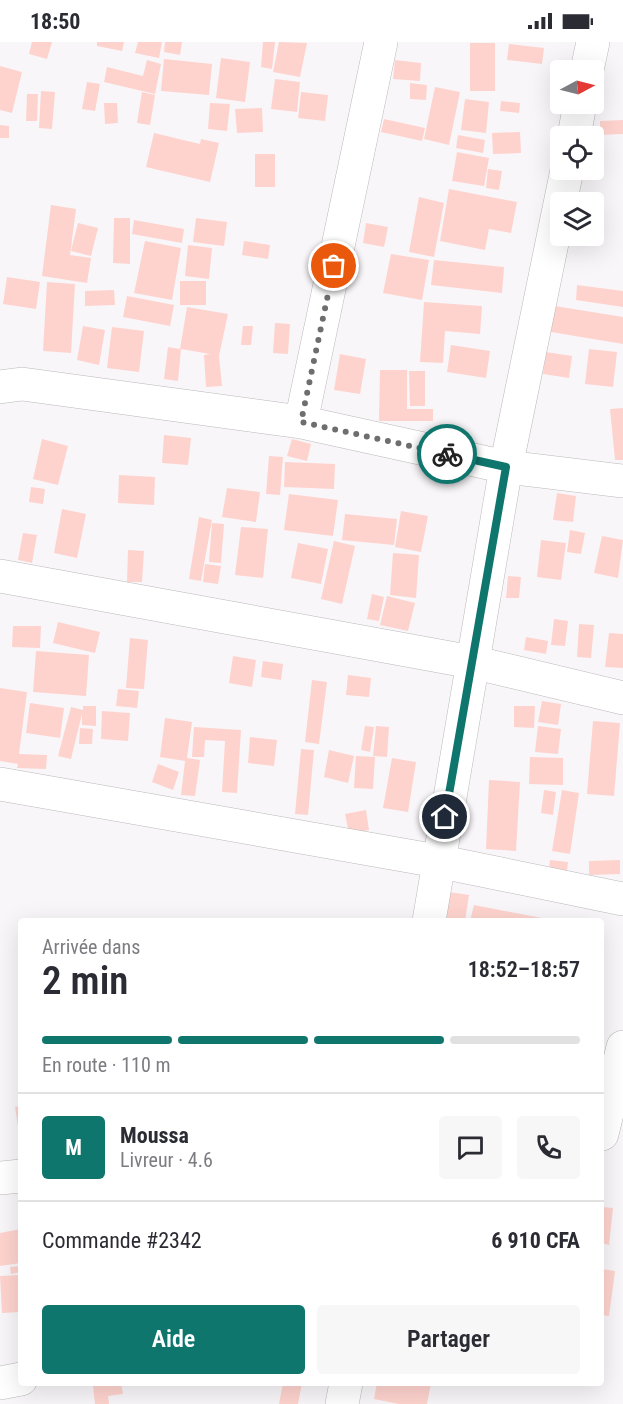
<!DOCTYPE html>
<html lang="fr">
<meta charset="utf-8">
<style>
:root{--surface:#fff;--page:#f7f7f7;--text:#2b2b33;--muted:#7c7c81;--line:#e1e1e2;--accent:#0f766e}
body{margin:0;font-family:"Roboto Condensed",sans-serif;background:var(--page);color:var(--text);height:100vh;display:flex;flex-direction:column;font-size:22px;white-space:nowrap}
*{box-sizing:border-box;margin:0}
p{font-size:20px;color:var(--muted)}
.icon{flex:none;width:33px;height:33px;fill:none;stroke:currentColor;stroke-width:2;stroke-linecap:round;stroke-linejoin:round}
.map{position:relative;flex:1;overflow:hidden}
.sheet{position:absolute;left:18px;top:876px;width:586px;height:468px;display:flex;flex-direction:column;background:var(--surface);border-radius:6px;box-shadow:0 6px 24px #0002}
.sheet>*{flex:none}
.needle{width:39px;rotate:83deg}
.fabs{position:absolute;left:550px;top:18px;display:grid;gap:12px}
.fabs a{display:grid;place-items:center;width:54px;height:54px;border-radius:6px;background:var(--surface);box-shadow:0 6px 24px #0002;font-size:30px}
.pin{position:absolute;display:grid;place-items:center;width:51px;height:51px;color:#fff;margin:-26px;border:3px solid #fff;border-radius:50%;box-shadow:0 2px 6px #0007}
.courier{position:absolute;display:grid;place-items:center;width:60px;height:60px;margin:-30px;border:4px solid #0f766e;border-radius:50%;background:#fff;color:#222;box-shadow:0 2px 8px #0007}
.head em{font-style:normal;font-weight:600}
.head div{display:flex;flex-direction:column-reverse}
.head{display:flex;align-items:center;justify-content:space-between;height:102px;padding:0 24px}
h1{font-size:39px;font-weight:600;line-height:45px}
.bar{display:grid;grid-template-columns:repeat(4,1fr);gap:9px 6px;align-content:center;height:72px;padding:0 24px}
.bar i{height:8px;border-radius:4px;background:var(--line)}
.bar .current{background:var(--accent)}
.bar p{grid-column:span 4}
.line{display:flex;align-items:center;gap:15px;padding:0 24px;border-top:2px solid var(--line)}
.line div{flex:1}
.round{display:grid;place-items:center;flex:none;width:63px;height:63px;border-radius:6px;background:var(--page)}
.button{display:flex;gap:12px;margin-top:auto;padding:12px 24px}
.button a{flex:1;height:69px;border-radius:6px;background:var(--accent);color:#fff;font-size:24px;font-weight:600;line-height:69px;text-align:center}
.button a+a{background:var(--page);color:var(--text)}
.status{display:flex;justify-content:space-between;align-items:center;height:42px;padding:0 30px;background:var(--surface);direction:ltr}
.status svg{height:16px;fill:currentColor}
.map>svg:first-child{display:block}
.building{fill:#fed3ce}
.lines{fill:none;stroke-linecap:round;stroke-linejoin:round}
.minor-casing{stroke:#bbb8ba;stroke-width:34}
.minor{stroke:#fff;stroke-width:33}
.done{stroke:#6f6e6f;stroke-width:6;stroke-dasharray:0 10.8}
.route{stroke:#0f766e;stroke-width:8}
</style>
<div class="status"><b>18:50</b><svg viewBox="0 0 49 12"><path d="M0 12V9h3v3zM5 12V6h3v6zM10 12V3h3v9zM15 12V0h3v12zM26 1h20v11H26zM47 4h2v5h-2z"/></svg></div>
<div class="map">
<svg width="623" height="1362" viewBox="0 0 623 1362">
<rect width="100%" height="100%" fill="#f9f6f9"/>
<path class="building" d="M 32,0 L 52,0 L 47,17 L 29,12 Z
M 97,0 L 124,0 L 122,9 L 97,4 Z
M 138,0 L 162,0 L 159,16 L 135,11 Z
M 165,0 L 182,0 L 180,13 L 164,10 Z
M 263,0 L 275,0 L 272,27 L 261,25 Z
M 279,0 L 307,1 L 300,35 L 273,30 Z
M 470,1 L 495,1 L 495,49 L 470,49 Z
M 509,2 L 544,6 L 542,22 L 507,18 Z
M 221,16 L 250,20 L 245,60 L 216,56 Z
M 164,17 L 212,22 L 209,53 L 161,49 Z
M 147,18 L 161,22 L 155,52 L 104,40 L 107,25 L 143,34 Z
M 395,18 L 421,21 L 420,39 L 393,37 Z
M 0,24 L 22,30 L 12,71 L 0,68 Z
M 275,37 L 300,40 L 297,70 L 271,67 Z
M 87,40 L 100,42 L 95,69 L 82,67 Z
M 410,41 L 427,43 L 426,58 L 410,57 Z
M 435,45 L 460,50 L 449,103 L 424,97 Z
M 41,49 L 55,50 L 52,87 L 39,86 Z
M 142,50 L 155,53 L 150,83 L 137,81 Z
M 301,50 L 328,53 L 325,79 L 298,76 Z
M 27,52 L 38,52 L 37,79 L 26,79 Z
M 465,57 L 489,60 L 486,91 L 461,88 Z
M 501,59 L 520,61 L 519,71 L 500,69 Z
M 104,61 L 117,61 L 118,81 L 105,82 Z
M 210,61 L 230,62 L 227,89 L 208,87 Z
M 262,66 L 263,90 L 237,91 L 235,67 Z
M 384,77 L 425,86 L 422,99 L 381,90 Z
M 623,78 L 623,92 L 600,93 L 600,79 Z
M 0,83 L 9,84 L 9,96 L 0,96 Z
M 520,90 L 521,111 L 493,112 L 492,91 Z
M 154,91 L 200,102 L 201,97 L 219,101 L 210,140 L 146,125 Z
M 458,93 L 485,98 L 483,111 L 456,106 Z
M 457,110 L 489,116 L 484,144 L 452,139 Z
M 255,112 L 275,112 L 275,145 L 255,145 Z
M 488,127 L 502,129 L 499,148 L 486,146 Z
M 449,147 L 517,160 L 511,191 L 489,187 L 485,208 L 440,199 Z
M 419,155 L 444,161 L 434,215 L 409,210 Z
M 51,163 L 76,167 L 70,213 L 91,216 L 87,241 L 42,234 Z
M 114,176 L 130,176 L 130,222 L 113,221 Z
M 196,176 L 227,180 L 224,204 L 193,200 Z
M 134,178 L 184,187 L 182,201 L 132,192 Z
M 78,181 L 98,186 L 91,214 L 71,209 Z
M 366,181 L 388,185 L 384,205 L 363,201 Z
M 145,199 L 181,206 L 172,258 L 134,251 Z
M 244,199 L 270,203 L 268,217 L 242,213 Z
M 188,203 L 212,206 L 209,237 L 185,234 Z
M 391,212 L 429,218 L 422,258 L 383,251 Z
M 434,218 L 504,225 L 502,251 L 431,243 Z
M 7,235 L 40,240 L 36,267 L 3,262 Z
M 180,239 L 206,239 L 206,263 L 180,263 Z
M 47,240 L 75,242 L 71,311 L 43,309 Z
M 577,243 L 623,249 L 623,265 L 576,258 Z
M 114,248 L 115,263 L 85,264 L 85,249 Z
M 127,254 L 174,263 L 170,284 L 123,275 Z
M 424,260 L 482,264 L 480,292 L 445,289 L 443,321 L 420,320 Z
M 555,264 L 623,275 L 623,302 L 551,290 Z
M 187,265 L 228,272 L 219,314 L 222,344 L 206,345 L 204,313 L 210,312 L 181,307 L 178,339 L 164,337 L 168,305 L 180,307 Z
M 275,281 L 290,282 L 288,312 L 273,311 Z
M 83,284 L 105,288 L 99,323 L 77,318 Z
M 243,284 L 253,284 L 251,303 L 241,303 Z
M 112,285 L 144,289 L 139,330 L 107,326 Z
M 451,303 L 490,309 L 486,336 L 447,330 Z
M 589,307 L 617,310 L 613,345 L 585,342 Z
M 546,310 L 572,314 L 569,336 L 543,332 Z
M 340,312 L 366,317 L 360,352 L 334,348 Z
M 380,328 L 407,328 L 407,367 L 433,367 L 433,379 L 379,379 Z
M 409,329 L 425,329 L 425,364 L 410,364 Z
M 623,366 L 623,418 L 615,418 L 610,367 Z
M 164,393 L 191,396 L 188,423 L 162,421 Z
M 42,397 L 68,404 L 58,443 L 33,437 Z
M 292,397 L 311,402 L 307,419 L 287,414 Z
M 269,414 L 283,415 L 280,453 L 266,452 Z
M 285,420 L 335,422 L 334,447 L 284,445 Z
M 119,433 L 155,435 L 154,463 L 118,461 Z
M 31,445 L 45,447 L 43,462 L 29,460 Z
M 227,446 L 260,450 L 256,480 L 222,475 Z
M 557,451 L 576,454 L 573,480 L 553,478 Z
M 289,452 L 338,458 L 333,494 L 284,488 Z
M 62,467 L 86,472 L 77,516 L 54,511 Z
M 401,469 L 428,474 L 421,510 L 395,505 Z
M 345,472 L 397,477 L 394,503 L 342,498 Z
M 199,475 L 212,478 L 201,539 L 189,537 Z
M 212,481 L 224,482 L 221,521 L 209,520 Z
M 241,485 L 268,487 L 263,536 L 235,533 Z
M 570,488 L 585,491 L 581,512 L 567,510 Z
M 23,491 L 37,493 L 32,521 L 18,518 Z
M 602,494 L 623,498 L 618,536 L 594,531 Z
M 541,498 L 566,501 L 561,538 L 537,535 Z
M 334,499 L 355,504 L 342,562 L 321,557 Z
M 298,501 L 328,507 L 321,542 L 291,536 Z
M 128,508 L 144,509 L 142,540 L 127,540 Z
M 393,511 L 419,513 L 416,556 L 390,553 Z
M 205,522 L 221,524 L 218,542 L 203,540 Z
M 508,534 L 521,535 L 519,556 L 506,556 Z
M 372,552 L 384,555 L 379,579 L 367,577 Z
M 387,554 L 415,561 L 408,589 L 380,583 Z
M 554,577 L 568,579 L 565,604 L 551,603 Z
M 58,580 L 100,590 L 95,611 L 53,601 Z
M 579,582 L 594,583 L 591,616 L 577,615 Z
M 13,584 L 41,584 L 40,606 L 12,605 Z
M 609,591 L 623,592 L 623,626 L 605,625 Z
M 526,595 L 548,599 L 546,612 L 524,608 Z
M 130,596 L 148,598 L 144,647 L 126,646 Z
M 36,609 L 89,613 L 86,654 L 33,650 Z
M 233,614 L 256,618 L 252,645 L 229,641 Z
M 263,619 L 283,622 L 281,638 L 261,635 Z
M 348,633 L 371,636 L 369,655 L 346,653 Z
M 312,638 L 327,640 L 319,702 L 305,700 Z
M 0,646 L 27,650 L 19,712 L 47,713 L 46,727 L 17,726 L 18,722 L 0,719 Z
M 118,647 L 139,649 L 137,666 L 116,664 Z
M 542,659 L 561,662 L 558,683 L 538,680 Z
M 30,661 L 64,666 L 60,696 L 26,691 Z
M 83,664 L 96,664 L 96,684 L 82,683 L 82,672 L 71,717 L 58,714 L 71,665 L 83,668 Z
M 514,664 L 535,664 L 534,686 L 514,685 Z
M 102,669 L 130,671 L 128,699 L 101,697 Z
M 165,676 L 192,680 L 187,716 L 200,718 L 195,754 L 181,753 L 185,719 L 160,715 Z
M 593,679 L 620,681 L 614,754 L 587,752 Z
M 365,684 L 374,685 L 370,710 L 361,708 Z
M 376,684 L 389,685 L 387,715 L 373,714 Z
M 538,684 L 561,687 L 558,712 L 535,710 Z
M 194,685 L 241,688 L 237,751 L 222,750 L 225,699 L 205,698 L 204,715 L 192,715 Z
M 80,686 L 93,687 L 92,702 L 79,702 Z
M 250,695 L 277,698 L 274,724 L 248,721 Z
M 301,707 L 314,708 L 308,773 L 295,772 Z
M 329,708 L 354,714 L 348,741 L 324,735 Z
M 356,714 L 375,715 L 373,747 L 354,746 Z
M 530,715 L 563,716 L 563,743 L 529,742 Z
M 392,716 L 416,720 L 408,770 L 383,766 Z
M 158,722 L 179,730 L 173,748 L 152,740 Z
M 489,738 L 520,740 L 516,809 L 486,807 Z
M 544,748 L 556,750 L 553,773 L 541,771 Z
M 562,748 L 579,751 L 570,812 L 552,809 Z
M 366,768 L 369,788 L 349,792 L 345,772 Z
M 550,818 L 568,820 L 566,838 L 548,836 Z
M 620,818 L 620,832 L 589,833 L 589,819 Z
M 443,849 L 469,853 L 465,879 L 438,879 Z
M 474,863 L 552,878 L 552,879 L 470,879 Z
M 21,1064 L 21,1097 L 20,1097 L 15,1065 Z
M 602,1165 L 613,1166 L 609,1203 L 602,1201 Z
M 21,1187 L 21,1221 L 0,1224 L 0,1191 Z
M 21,1224 L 21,1230 L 11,1232 L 10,1225 Z
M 602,1227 L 615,1229 L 609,1274 L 602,1273 Z
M 21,1233 L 21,1270 L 2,1271 L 0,1234 Z
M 113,1341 L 121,1341 L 123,1352 L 108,1354 L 109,1362 L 95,1362 L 93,1344 Z
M 283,1341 L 302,1341 L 298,1362 L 279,1362 Z
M 377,1341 L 431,1341 L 427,1362 L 399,1362 L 374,1357 Z"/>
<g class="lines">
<g class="minor-casing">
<path id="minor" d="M 587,28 L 593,0
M 574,94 L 580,62
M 0,345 L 22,342 L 301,380 L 506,425 L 623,439
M 301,380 L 381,0
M 0,534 L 472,620 L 623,656
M 0,742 L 437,819 L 623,857
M 429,879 L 506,425 L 567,128
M 602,1092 L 623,1005
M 0,1136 L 21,1134
M 0,1341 L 21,1337
M 342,1362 L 346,1341"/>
</g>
<use href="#minor" class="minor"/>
</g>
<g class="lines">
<path class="done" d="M 334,224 L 301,380 L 447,412"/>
<path class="route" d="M 445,775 L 506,425 L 447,412"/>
</g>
</svg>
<div class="fabs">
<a><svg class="needle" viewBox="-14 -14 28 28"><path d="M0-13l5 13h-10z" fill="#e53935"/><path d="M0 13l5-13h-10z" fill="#7c7c81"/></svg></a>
<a><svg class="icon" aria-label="locate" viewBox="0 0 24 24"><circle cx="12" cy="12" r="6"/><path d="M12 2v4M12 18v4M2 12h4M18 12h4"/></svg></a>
<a><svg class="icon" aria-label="layers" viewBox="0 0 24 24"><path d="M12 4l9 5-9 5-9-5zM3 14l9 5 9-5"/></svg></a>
</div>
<div class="pin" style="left:334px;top:224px;background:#ea580c"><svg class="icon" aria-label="bag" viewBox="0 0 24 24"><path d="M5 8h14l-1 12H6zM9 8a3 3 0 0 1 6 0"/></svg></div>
<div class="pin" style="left:445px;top:775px;background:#1f2937"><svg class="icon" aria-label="home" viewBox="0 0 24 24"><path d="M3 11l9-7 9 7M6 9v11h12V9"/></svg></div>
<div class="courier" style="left:447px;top:412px"><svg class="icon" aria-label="bike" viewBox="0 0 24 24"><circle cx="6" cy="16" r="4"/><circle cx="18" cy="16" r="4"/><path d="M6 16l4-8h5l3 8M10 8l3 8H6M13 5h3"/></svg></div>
<section class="sheet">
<div class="head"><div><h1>2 min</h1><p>Arrivée dans</p></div><em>18:52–18:57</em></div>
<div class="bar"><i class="current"></i><i class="current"></i><i class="current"></i><i></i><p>En route · 110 m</p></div>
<div class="line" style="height:108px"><b class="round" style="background:var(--accent);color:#fff">M</b><div><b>Moussa</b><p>Livreur · 4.6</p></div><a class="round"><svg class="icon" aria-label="chat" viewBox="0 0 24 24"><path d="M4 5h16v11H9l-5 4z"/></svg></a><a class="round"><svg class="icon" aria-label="phone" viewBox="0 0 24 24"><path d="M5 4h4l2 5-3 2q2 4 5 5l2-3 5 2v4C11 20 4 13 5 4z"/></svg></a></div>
<div class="line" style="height:78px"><div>Commande #2342</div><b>6 910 CFA</b></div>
<div class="button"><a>Aide</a><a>Partager</a></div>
</section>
</div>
